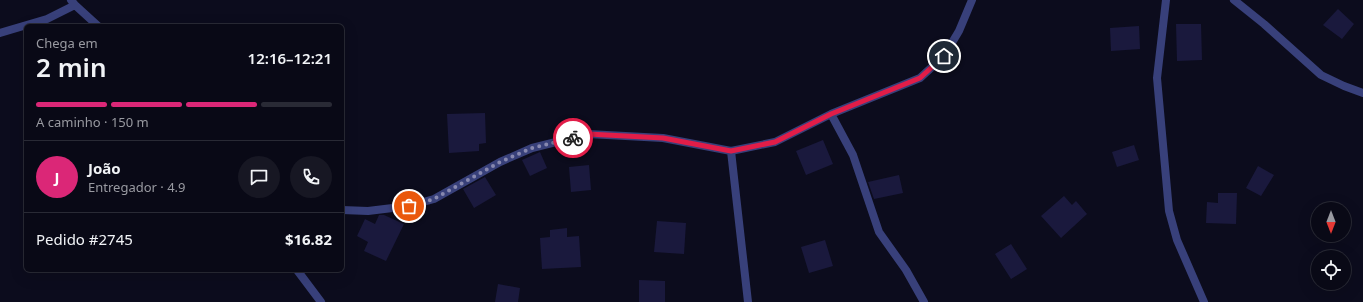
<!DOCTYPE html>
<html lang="pt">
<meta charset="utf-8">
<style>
:root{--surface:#090916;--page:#171723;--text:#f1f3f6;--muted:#999aa1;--line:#292a35;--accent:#db2777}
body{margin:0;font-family:"Noto Sans",sans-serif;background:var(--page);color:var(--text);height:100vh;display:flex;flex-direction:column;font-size:15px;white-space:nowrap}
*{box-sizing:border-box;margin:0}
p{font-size:13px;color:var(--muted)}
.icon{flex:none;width:22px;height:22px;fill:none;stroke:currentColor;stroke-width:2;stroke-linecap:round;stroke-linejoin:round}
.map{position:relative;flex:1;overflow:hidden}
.sheet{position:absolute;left:24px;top:24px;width:320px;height:248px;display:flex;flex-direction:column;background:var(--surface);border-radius:6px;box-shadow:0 4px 16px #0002,0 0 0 1px var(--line)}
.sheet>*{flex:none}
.needle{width:26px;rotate:180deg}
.fabs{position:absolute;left:1311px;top:202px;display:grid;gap:8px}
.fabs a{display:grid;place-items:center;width:40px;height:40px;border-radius:50%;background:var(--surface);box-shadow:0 4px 16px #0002,0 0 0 1px var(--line);font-size:20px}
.pin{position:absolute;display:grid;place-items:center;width:34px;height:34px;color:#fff;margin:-17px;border:2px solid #fff;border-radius:50%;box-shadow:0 1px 4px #0007}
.courier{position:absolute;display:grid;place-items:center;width:40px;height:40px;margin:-20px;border:3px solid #e11d48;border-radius:50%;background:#fff;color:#222;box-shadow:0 1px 5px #0007}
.headline em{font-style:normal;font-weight:600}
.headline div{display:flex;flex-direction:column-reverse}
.headline{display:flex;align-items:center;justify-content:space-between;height:68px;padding:0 12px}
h1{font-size:26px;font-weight:600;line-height:30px}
.bar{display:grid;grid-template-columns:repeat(4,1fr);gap:6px 4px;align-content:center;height:48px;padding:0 12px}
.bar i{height:5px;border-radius:3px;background:var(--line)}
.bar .selected{background:var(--accent)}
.bar p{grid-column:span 4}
.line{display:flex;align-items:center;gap:10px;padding:0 12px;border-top:1px solid var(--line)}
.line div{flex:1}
.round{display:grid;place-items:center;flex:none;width:42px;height:42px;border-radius:21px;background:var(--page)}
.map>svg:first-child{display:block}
.building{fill:#1a193d}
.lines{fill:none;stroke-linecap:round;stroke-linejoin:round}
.minor{stroke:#38407a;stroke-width:8}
.done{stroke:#8788af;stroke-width:4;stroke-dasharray:0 7.2}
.route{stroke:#e11d48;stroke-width:5}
</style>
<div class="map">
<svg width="1363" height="302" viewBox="0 0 1363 302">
<rect width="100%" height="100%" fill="#0c0c1d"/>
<path class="building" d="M 1338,9 L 1354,24 L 1342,39 L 1323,25 Z
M 1176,24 L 1201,24 L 1202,60 L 1177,61 Z
M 1139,26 L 1140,49 L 1111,51 L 1110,28 Z
M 485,113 L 486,143 L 479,144 L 479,151 L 449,153 L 447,114 Z
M 823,140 L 833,164 L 806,175 L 796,151 Z
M 1134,145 L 1139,160 L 1117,167 L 1112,152 Z
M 540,152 L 547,168 L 530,176 L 522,160 Z
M 589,165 L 591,190 L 571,192 L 569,167 Z
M 1258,166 L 1274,175 L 1261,196 L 1246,188 Z
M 899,175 L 903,193 L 874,199 L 868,182 Z
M 485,177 L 496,195 L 474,208 L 463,189 Z
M 1218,193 L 1237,193 L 1236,224 L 1206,223 L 1207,202 L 1218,203 Z
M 1064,196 L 1072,205 L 1076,201 L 1087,214 L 1061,238 L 1041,216 Z
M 379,215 L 384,215 L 404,224 L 386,261 L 364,251 L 368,242 L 357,236 L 365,219 L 375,224 Z
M 657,221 L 686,223 L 684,254 L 654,252 Z
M 567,228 L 567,237 L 579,236 L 581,267 L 542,269 L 540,238 L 550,237 L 550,230 Z
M 825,240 L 833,266 L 809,273 L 801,247 Z
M 1011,244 L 1027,269 L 1011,279 L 995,254 Z
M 639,280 L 665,281 L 665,302 L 639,302 Z
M 498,284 L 520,288 L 518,302 L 495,302 Z"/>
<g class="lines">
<path class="minor" d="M 71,0 L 75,5 L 98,26
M 1166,0 L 1157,78 L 1169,211 L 1177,240 L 1204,302
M 1234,0 L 1264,24 L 1321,75 L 1344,86 L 1363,93
M 0,33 L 47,19 L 75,5
M 831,114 L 853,155 L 879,232 L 906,270 L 924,302
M 731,151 L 748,302
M 342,210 L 368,211 L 409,206 L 434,199 L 500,162 L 532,148 L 588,134 L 663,138 L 731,151 L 775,142 L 831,114 L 920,78 L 944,56 L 959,31 L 972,0
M 297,270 L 321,302"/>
</g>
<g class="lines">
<path class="done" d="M 409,206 L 434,199 L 500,162 L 532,148 L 573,138"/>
<path class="route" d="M 573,138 L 588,134 L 663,138 L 731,151 L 775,142 L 831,114 L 920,78 L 944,56"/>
</g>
</svg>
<div class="fabs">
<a><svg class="needle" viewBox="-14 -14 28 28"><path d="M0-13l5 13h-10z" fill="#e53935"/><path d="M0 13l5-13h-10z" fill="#999aa1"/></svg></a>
<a><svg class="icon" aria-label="locate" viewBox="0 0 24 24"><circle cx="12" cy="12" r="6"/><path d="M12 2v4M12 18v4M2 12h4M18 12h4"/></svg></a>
</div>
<div class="pin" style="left:409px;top:206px;background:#ea580c"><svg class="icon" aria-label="bag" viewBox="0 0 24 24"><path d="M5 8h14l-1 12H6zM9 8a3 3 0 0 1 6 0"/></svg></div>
<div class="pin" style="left:944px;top:56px;background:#1f2937"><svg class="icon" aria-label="home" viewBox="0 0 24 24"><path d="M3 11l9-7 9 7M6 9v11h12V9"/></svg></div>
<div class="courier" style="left:573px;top:138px"><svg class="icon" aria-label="bike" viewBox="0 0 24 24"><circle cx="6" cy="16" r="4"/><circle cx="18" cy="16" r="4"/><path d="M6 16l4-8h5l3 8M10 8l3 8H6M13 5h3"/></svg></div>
<section class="sheet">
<div class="headline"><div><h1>2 min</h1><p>Chega em</p></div><em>12:16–12:21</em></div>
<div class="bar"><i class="selected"></i><i class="selected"></i><i class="selected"></i><i></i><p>A caminho · 150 m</p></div>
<div class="line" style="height:72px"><b class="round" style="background:var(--accent);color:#fff">J</b><div><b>João</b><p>Entregador · 4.9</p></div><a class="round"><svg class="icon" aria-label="chat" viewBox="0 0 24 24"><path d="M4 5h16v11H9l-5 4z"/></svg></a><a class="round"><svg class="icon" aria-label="phone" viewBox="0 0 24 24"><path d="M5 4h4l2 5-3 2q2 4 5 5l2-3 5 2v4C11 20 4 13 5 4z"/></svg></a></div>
<div class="line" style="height:52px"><div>Pedido #2745</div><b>$16.82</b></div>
</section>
</div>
